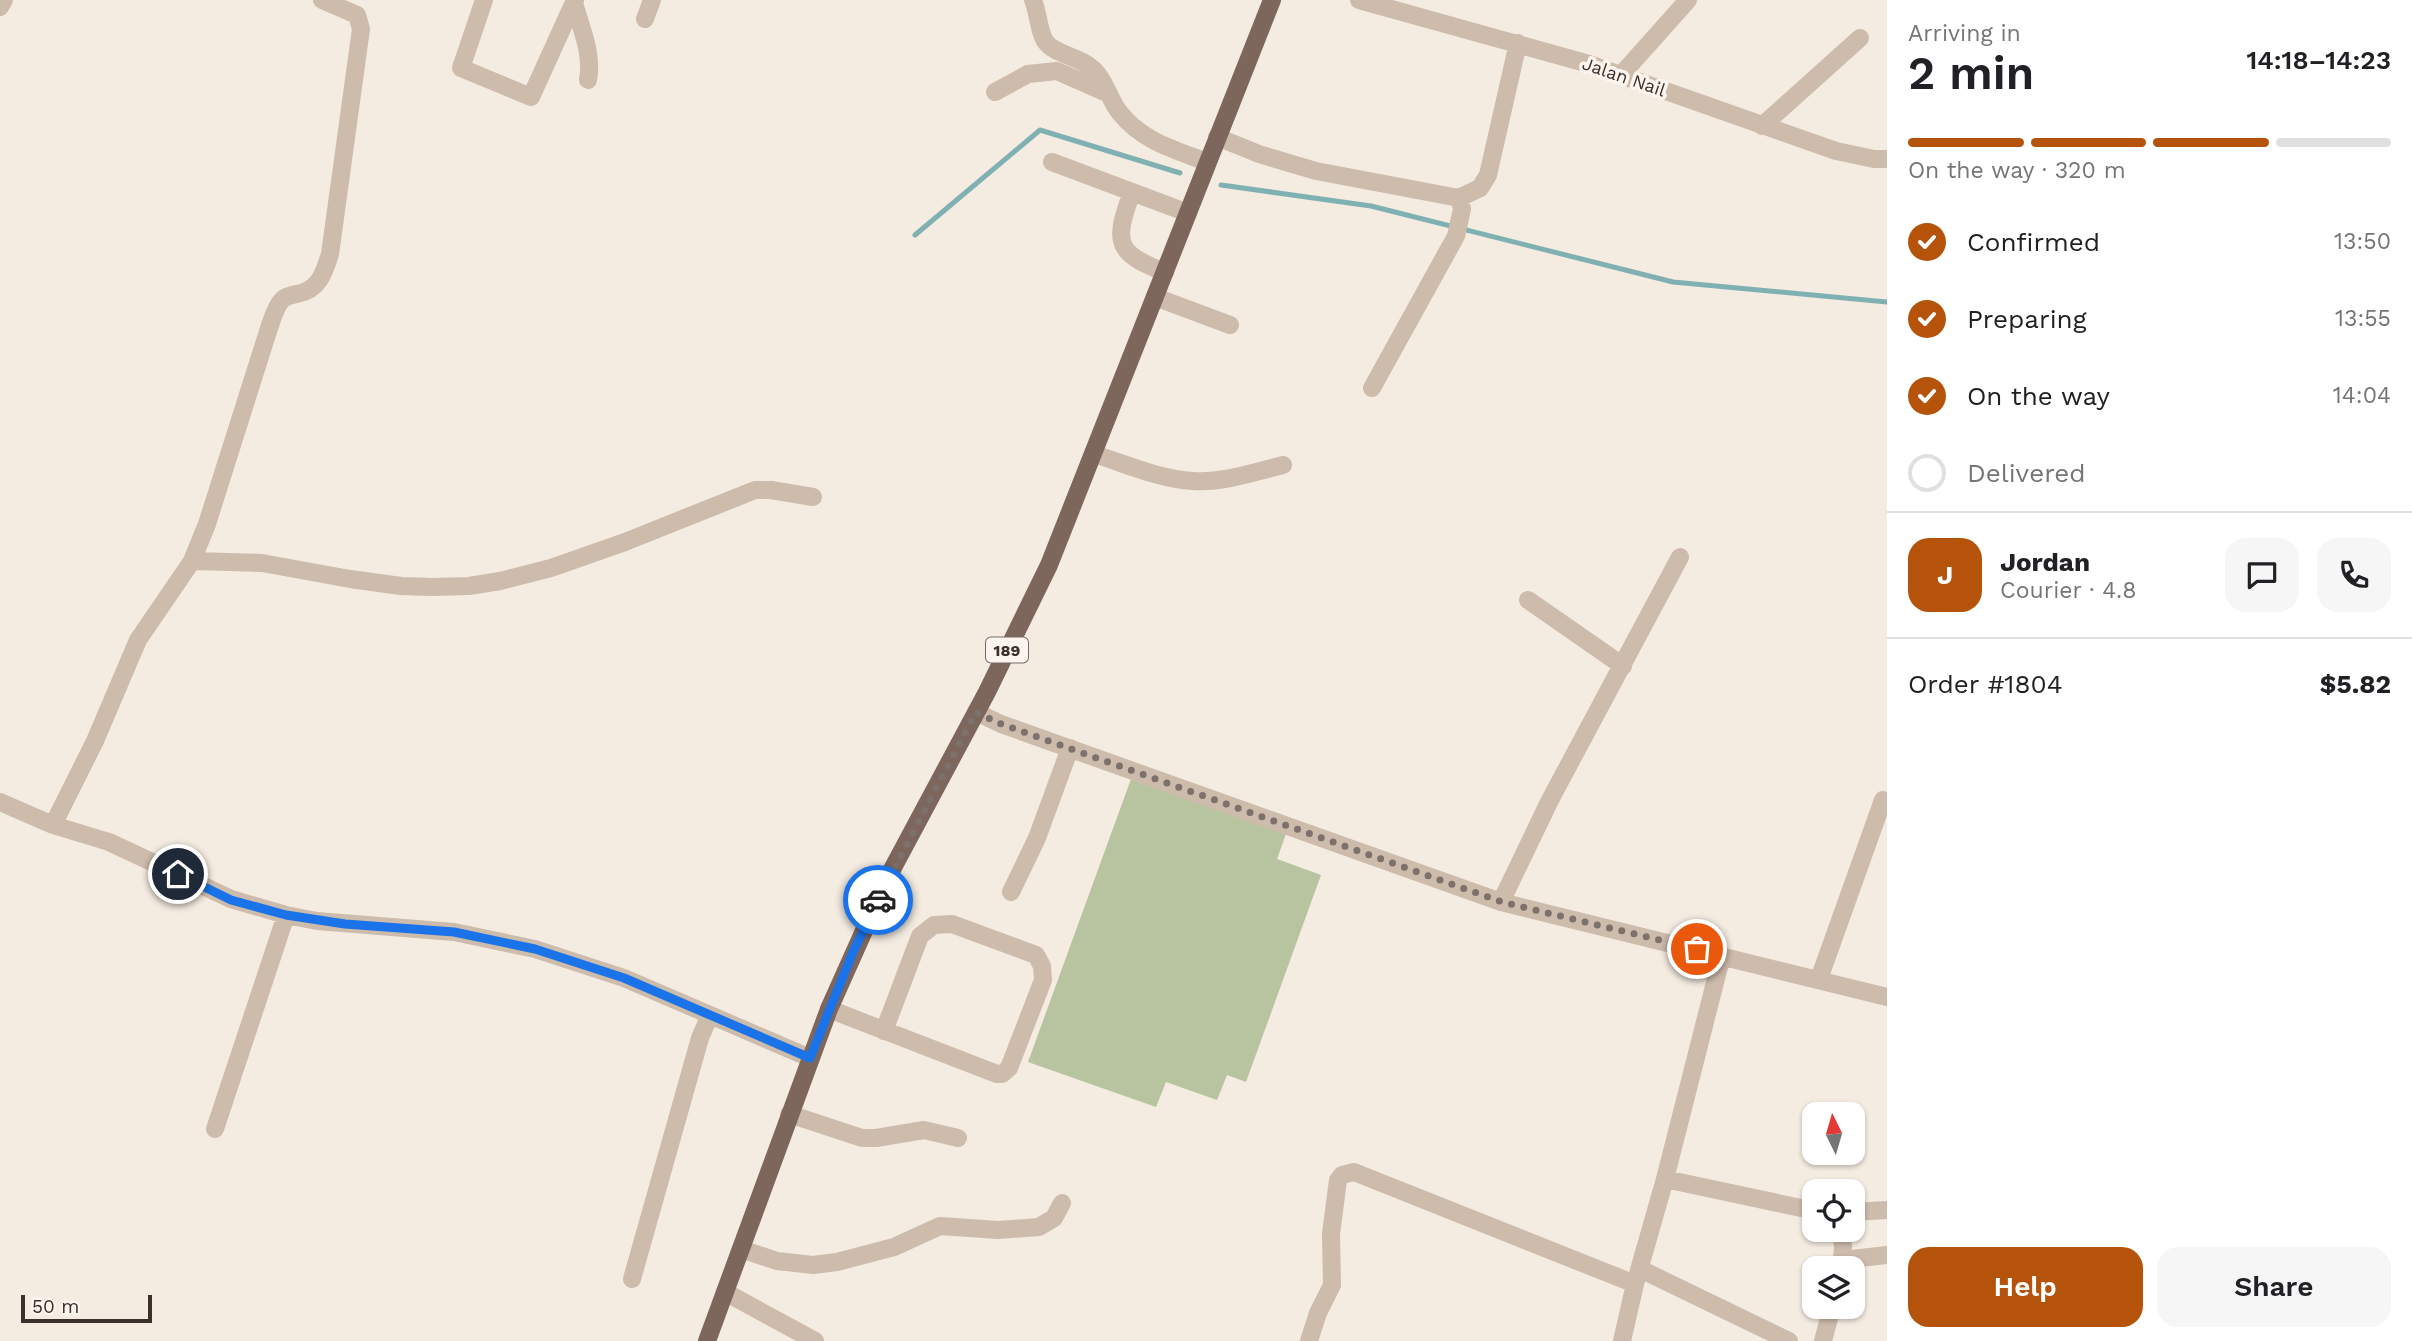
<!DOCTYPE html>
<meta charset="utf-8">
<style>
:root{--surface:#fff;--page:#f6f6f6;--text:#202124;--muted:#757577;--line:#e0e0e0;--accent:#b45309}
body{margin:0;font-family:"Work Sans",sans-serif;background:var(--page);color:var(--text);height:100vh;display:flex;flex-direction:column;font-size:26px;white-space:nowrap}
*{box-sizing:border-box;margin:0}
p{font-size:23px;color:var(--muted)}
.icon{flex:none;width:38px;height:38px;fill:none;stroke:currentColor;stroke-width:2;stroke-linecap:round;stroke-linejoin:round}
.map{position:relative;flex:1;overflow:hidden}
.side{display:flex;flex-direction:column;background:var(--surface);width:525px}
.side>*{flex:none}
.needle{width:46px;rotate:355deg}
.buttons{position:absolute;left:1802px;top:1102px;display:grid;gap:14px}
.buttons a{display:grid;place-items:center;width:63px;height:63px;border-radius:14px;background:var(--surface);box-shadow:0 2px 5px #0004;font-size:35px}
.scale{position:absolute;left:21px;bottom:18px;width:131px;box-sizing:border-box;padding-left:7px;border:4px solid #3b302b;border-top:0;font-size:19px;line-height:24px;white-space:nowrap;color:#3b302b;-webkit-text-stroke:5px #fbf5ee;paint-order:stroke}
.pin{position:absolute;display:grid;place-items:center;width:60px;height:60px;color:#fff;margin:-30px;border:4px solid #fff;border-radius:50%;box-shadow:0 2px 7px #0007}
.courier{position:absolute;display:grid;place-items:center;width:70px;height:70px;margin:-35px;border:5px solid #1a73e8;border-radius:50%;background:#fff;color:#222;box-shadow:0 2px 9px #0007}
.summary em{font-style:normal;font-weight:600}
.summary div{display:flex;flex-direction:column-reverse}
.summary{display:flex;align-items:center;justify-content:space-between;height:119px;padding:0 21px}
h1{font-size:46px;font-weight:600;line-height:52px}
.bar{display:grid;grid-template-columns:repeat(4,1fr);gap:10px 7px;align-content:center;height:84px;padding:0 21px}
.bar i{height:9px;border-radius:5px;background:var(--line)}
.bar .current{background:var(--accent)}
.bar p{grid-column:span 4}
.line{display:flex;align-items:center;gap:18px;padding:0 21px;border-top:2px solid var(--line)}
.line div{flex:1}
.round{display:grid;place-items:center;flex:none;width:74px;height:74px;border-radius:21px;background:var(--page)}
ol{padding:0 21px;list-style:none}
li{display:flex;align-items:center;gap:21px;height:77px}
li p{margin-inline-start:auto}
li .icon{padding:7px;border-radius:50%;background:var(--accent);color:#fff;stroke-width:4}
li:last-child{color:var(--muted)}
li i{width:38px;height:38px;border:4px solid var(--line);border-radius:50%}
.primary-button{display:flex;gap:14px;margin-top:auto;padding:14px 21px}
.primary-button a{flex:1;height:80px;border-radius:21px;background:var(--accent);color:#fff;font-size:28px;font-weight:600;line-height:80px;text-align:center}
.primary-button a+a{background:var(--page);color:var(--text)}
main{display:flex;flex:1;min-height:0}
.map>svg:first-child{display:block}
.green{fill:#b8c4a0}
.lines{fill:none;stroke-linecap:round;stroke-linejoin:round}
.stream{stroke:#7fb0b2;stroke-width:5}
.minor{stroke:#cdbbac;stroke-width:18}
.major{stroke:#7d675c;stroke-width:18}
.done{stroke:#7c716b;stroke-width:7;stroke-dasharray:0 12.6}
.route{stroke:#1a73e8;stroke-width:9}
.labels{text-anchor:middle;stroke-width:7;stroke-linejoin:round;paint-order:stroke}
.shield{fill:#fbf5ee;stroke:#756b66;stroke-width:2}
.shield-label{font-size:16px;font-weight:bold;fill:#3b302b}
.street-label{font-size:18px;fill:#3b302b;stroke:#fbf5ee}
</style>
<main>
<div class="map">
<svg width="1887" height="1341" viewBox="0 0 1887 1341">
<rect width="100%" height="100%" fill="#f4ebe1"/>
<path class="green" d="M 1131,779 L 1286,834 L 1277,859 L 1321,875 L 1246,1082 L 1227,1075 L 1217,1100 L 1166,1082 L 1156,1107 L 1028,1062 Z"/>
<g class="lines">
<path class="stream" d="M 1221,185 L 1371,206 L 1673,282 L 1887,302
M 915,235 L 1040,130 L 1180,173"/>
<path class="minor" d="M 484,0 L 461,68 L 531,97 L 575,0
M 1033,0 C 1038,11 1039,33 1045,41 C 1054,55 1081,56 1095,71 C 1107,83 1109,100 1120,113 C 1142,141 1175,150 1207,162
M 1359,0 L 1589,64 L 1836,151 L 1874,159 L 1887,159
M 574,3 C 581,28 593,54 588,80
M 0,7 L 4,0
M 645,19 L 652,0
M 1621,75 L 1688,0
M 995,92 L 1028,74 L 1057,71 L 1109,94
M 1762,126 L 1860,38
M 1217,137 L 1259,154 L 1316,171 L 1459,198 L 1462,209 L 1456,236 L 1372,388
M 1052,162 L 1132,192
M 1459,198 L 1480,188 L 1488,175 L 1518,43
M 1165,272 C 1114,253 1114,241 1132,192 L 1188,213
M 1155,297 L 1230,325
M 1094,454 C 1126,464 1159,479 1193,481 C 1222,483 1255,472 1283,465
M 192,561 L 262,563 L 350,579 L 401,586 L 432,587 L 469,586 L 500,581 L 551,568 L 625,542 L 755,490 L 771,490 L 813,497
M 1528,600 L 1623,666
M 976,712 L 1001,724 L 1501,902 L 1887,997
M 0,802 L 53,825 L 109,842 L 231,899 L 286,915 L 317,921 L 454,932 L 535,949 L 624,978 L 810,1058
M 53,825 L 95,741 L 138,640 L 192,561 L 207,524 L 270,325 C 273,317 276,306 282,300 C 286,296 292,295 297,294 C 319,290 324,273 330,254 L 361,29 L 357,15 L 322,0
M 1011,892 L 1037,838 L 1070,748
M 1501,902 L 1550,800 L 1680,557
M 1819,979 L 1883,800
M 829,1009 L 997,1074 L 1002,1074 L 1009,1068 L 1043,980 L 1042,966 L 1036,955 L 952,924 L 934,925 L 920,936 L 884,1031
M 789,1114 L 862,1138 L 876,1138 L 924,1130 L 958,1138
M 215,1129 L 286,915
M 1665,1179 L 1815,1211
M 1853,1212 L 1887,1210
M 741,1249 L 777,1261 L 813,1265 L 837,1262 L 894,1247 L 940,1226 L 998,1230 L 1039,1227 L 1054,1218 L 1062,1203
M 1843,1260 L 1887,1255
M 1640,1269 L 1789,1341
M 1841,1269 L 1843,1247 L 1841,1230
M 632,1279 L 700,1038 L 710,1015
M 725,1292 L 815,1341
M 1309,1341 L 1318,1313 L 1332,1285 L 1331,1234 L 1338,1180 L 1342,1175 L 1354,1172 L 1635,1284
M 1622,1341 L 1635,1284 L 1665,1179 L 1722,955
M 1823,1341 L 1832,1307"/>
<path class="major" d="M 707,1341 L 829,1009 L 888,877 L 987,692 L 1049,565 L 1272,0"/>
</g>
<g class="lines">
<path class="done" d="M 878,900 L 976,712 L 1001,724 L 1502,902 L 1697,949"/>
<path class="route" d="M 178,874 L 231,900 L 286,915 L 345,924 L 454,932 L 535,949 L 624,978 L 810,1058 L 853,952 L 878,900"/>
</g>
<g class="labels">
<rect class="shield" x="986" y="637.5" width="42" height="25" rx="5"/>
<g class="shield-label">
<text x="1007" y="656">189</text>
</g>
<g class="street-label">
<text transform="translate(1624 77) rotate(19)" y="6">Jalan Nail</text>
</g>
</g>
</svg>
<div class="buttons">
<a><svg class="needle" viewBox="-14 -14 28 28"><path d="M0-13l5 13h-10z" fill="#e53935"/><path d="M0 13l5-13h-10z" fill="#757577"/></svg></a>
<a><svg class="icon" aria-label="locate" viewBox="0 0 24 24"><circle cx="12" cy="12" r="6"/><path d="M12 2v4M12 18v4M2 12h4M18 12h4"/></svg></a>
<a><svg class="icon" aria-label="layers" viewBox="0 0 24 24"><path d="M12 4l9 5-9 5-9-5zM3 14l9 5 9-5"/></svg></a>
</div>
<div class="scale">50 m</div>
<div class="pin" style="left:1697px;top:949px;background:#ea580c"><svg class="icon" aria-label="bag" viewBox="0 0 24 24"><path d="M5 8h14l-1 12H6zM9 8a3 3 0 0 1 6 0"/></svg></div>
<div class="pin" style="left:178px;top:874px;background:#1f2937"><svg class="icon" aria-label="home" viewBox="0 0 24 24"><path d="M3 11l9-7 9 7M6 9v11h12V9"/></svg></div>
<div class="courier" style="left:878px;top:900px"><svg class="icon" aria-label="car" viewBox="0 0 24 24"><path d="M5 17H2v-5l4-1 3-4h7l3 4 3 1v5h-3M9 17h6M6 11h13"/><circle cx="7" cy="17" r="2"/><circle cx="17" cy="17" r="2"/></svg></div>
</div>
<section class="side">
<div class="summary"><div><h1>2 min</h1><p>Arriving in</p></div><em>14:18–14:23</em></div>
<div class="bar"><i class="current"></i><i class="current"></i><i class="current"></i><i></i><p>On the way · 320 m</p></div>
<ol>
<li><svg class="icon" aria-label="check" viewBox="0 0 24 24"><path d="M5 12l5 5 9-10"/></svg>Confirmed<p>13:50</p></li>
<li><svg class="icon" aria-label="check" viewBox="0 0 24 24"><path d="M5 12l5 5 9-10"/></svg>Preparing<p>13:55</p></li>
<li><svg class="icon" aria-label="check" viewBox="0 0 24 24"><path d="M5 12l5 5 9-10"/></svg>On the way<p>14:04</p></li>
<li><i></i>Delivered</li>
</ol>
<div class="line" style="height:126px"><b class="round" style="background:var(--accent);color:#fff">J</b><div><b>Jordan</b><p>Courier · 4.8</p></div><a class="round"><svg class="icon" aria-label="chat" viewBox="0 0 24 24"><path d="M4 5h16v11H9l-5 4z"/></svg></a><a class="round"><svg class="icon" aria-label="phone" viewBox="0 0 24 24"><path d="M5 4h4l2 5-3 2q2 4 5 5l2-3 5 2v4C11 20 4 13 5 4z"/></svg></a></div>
<div class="line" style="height:91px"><div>Order #1804</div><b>$5.82</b></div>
<div class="primary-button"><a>Help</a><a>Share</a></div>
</section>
</main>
